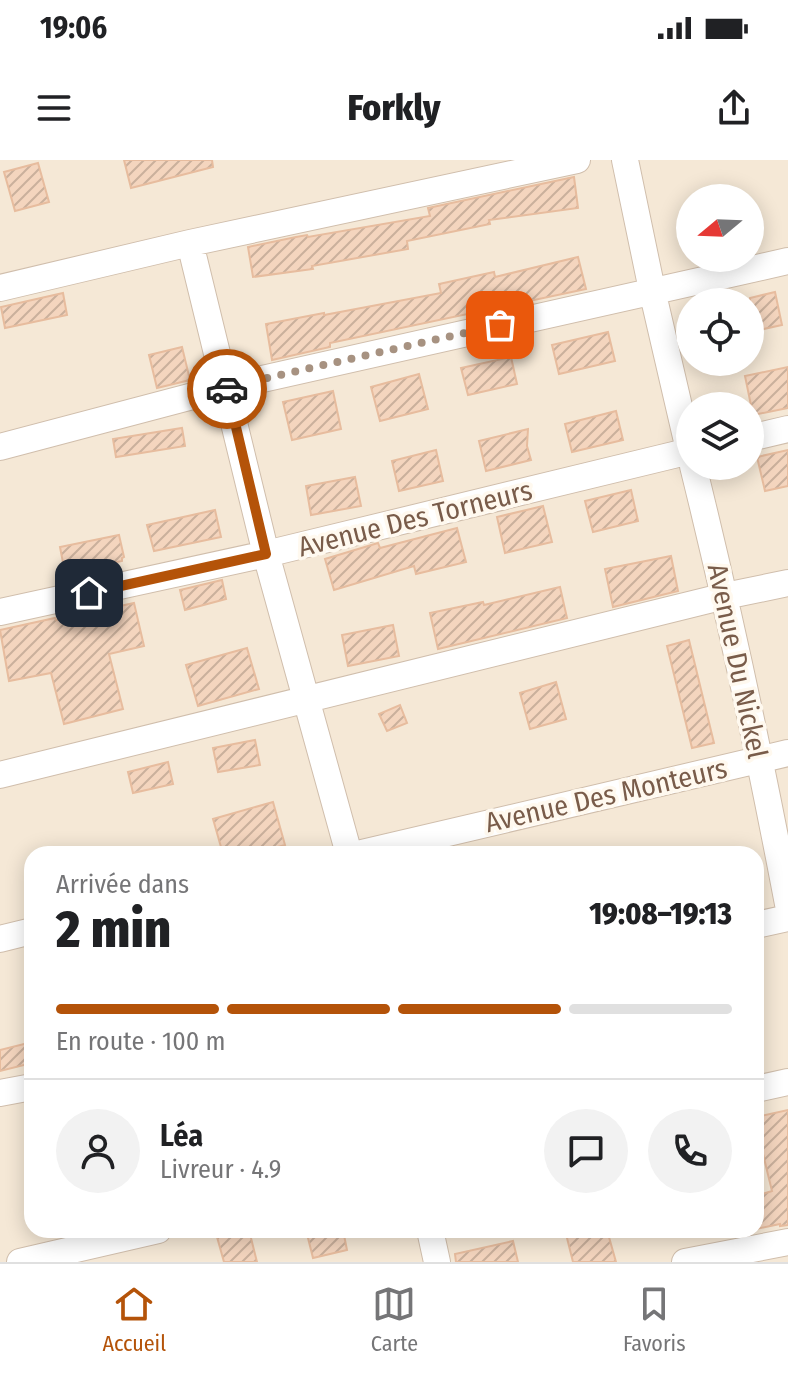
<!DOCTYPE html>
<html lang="fr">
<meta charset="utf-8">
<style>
:root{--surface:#fff;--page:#f2f2f2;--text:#202124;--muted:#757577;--line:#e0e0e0;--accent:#b45309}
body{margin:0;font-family:"Fira Sans Condensed",sans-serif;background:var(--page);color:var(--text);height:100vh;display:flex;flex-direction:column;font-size:30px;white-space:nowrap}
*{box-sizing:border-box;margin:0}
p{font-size:26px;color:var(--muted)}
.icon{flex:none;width:44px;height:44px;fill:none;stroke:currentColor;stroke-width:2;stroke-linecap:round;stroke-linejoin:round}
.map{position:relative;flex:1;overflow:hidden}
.side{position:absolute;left:24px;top:686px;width:740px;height:392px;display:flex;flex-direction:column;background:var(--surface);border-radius:24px;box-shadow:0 4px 20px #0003}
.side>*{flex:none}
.needle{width:52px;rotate:251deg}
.tools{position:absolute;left:676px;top:24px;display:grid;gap:16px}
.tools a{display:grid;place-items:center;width:88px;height:88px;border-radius:50%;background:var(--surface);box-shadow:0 4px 20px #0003;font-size:40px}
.pin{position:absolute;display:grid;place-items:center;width:68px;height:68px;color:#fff;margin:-34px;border-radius:16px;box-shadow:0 4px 12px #0006}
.courier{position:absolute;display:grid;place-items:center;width:80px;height:80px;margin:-40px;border:6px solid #b45309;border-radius:50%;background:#fff;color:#222;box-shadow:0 2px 10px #0007}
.head em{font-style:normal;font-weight:800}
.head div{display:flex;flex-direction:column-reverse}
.head{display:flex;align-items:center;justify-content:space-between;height:136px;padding:0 32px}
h1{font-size:52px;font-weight:800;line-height:60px}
.bar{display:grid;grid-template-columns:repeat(4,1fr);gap:12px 8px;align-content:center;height:96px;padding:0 32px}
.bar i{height:10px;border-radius:6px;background:var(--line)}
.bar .on{background:var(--accent)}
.bar p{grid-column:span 4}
.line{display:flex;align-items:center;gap:20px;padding:0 32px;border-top:2px solid var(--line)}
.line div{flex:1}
.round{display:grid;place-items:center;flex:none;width:84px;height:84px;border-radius:42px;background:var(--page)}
.status{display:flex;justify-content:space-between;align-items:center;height:56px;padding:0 40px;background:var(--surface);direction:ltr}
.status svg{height:22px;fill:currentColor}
header{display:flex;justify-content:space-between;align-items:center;height:104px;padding:0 32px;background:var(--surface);font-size:36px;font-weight:800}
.dock{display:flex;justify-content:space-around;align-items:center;height:112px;border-top:2px solid var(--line);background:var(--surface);font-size:22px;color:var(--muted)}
.dock a{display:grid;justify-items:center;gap:4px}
.dock .on{color:var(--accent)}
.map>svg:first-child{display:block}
.residential{fill:#f5e8d6;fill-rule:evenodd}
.building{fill:url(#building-hatch);stroke:#e7bc9e;stroke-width:2}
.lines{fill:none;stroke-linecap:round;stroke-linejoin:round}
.minor-casing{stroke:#d0beac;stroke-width:28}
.minor{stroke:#fff;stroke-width:26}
.done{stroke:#a79281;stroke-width:8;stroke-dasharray:0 14.4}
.route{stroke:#b45309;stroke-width:10}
.labels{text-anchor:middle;stroke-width:7;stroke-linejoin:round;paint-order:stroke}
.street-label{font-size:28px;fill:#795c4a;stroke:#fff9ef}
</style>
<div class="status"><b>19:06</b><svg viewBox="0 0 49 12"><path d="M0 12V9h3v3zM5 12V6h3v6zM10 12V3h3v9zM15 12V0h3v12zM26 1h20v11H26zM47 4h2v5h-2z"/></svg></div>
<header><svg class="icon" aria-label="menu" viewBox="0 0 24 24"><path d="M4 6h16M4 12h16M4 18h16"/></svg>Forkly<svg class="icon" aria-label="share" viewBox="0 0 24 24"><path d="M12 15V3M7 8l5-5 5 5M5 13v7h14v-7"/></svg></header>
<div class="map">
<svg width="788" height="1102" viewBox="0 0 788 1102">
<defs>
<pattern id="building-hatch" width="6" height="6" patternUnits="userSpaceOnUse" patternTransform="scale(2)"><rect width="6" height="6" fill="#f4d5be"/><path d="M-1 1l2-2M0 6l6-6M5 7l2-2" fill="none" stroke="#cab09c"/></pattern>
</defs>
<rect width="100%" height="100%" fill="#fdf6e8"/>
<path class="residential" d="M 0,0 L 788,0 L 788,1102 L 0,1102 ZM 690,38 L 750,38 L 750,98 L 690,98 ZM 690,142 L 750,142 L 750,202 L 690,202 ZM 690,246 L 750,246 L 750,306 L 690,306 ZM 32,694 L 756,694 L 756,1070 L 32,1070 Z"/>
<path class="building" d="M 124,0 L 212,0 L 213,7 L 131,28 Z
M 38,3 L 49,42 L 15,51 L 4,12 Z
M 574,17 L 578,48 L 489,60 L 490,64 L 407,81 L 408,89 L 312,106 L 313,109 L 253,117 L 248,87 L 296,77 L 307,75 L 308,77 L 430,56 L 428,48 Z
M 578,97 L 586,129 L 330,183 L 330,187 L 272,200 L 266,164 L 324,153 L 324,155 L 441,133 L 439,124 L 494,112 L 495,117 Z
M 775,132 L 782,165 L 750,172 L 750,138 Z
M 63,133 L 67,155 L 5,168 L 1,147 Z
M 608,172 L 615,201 L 559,214 L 552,185 Z
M 182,187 L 190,220 L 157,228 L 149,195 Z
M 511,197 L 517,224 L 468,235 L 461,208 Z
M 788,207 L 788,248 L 753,255 L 745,216 Z
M 419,214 L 428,249 L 380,261 L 371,227 Z
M 333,231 L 341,269 L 292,280 L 283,242 Z
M 616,251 L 623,280 L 572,292 L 565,264 Z
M 182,268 L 185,286 L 116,297 L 113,279 Z
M 528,269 L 527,286 L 531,300 L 486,311 L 479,281 Z
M 436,290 L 443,321 L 399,331 L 392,301 Z
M 788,290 L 788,326 L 765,331 L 757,297 Z
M 355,317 L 361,346 L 311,355 L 306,326 Z
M 631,330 L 638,361 L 593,372 L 585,341 Z
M 543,346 L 552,382 L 505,393 L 497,357 Z
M 215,350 L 221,377 L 154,391 L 147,365 Z
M 457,368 L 466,402 L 416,414 L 414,406 L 334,430 L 325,399 L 378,383 L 380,388 Z
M 119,375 L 124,397 L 122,398 L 122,401 L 65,413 L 60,387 Z
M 671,396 L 678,431 L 613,447 L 605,409 Z
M 222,420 L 226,439 L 185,450 L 180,430 Z
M 560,427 L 567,458 L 438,489 L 430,453 L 483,442 L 484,445 Z
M 134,443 L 144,486 L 109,494 L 123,549 L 64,564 L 51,513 L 9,521 L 0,470 L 55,458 L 56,460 Z
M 393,465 L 399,496 L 348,506 L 342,475 Z
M 689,480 L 714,583 L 692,588 L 667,486 Z
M 247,488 L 259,529 L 198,546 L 186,505 Z
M 556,522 L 566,559 L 530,569 L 520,533 Z
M 400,545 L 407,563 L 387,571 L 379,554 Z
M 255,580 L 260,605 L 218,612 L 213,588 Z
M 168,602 L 173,624 L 133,633 L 128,612 Z
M 273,642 L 285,685 L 252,694 L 223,694 L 213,659 Z
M 32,882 L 32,903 L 0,911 L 0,890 Z
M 788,950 L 788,1065 L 780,1066 L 780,1064 L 756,1069 L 756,1036 L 772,1031 L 762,990 L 756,991 L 756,957 Z
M 243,1070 L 249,1070 L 257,1102 L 224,1102 L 217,1077 Z
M 306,1070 L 343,1070 L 347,1090 L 313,1098 Z
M 565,1070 L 607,1070 L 616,1102 L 573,1102 Z
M 513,1081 L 518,1102 L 456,1102 L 455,1094 Z"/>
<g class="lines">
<g class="minor-casing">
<path id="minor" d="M 625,0 L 652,130 L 690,294
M 190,83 L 266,394 L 349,694
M 0,128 L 190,83 L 577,0
M 750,278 L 788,269
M 0,287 L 227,227 L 788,101
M 693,306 C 729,451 760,597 788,744
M 0,452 L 266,394 L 690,291
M 0,615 L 725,436 L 788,423
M 358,694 L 788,593
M 756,765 L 788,758
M 0,779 L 32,771
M 756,929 L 788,922
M 0,933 L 32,927
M 430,1070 L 437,1102
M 20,1102 L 158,1070
M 685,1102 L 788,1082"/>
</g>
<use href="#minor" class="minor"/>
</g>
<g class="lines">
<path class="done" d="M 227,229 L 227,227 L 500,165"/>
<path class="route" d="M 89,433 L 266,394 L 227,229"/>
</g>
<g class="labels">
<g class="street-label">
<text transform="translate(415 358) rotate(-14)" y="10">Avenue Des Torneurs</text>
<text transform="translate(738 501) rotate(78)" y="10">Avenue Du Nickel</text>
<text transform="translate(606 635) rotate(-13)" y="10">Avenue Des Monteurs</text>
</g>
</g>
</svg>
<div class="tools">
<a><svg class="needle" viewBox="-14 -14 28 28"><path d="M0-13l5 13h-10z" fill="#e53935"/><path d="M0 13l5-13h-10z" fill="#757577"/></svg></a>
<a><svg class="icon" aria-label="locate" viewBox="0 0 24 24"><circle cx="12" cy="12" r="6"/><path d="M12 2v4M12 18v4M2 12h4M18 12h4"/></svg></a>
<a><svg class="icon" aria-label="layers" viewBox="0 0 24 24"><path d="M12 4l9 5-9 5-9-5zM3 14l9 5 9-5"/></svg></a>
</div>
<div class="pin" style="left:500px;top:165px;background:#ea580c"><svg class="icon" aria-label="bag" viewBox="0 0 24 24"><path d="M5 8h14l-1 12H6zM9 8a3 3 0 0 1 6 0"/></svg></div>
<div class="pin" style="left:89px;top:433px;background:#1f2937"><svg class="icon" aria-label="home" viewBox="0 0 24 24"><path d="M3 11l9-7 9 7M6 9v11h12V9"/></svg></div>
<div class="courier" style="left:227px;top:229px"><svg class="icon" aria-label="car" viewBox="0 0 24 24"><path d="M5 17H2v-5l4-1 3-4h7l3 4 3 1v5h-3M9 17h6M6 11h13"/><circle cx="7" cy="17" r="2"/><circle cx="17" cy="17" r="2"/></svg></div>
<section class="side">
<div class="head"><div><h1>2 min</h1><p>Arrivée dans</p></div><em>19:08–19:13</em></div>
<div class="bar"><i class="on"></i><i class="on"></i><i class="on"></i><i></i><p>En route · 100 m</p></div>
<div class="line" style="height:144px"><a class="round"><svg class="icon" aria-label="person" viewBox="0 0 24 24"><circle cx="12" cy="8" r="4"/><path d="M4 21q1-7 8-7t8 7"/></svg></a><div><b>Léa</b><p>Livreur · 4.9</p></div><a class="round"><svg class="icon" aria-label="chat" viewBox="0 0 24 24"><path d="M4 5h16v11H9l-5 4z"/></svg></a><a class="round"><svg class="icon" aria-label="phone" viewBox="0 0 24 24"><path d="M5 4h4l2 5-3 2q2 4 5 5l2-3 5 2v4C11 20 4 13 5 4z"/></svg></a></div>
</section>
</div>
<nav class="dock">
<a class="on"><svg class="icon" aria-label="home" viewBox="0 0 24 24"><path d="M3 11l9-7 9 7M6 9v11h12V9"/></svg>Accueil</a>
<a><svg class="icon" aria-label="map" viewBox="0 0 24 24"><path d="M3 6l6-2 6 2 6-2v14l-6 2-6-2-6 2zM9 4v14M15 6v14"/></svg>Carte</a>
<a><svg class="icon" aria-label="saved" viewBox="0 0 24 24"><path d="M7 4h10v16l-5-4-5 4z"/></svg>Favoris</a>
</nav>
